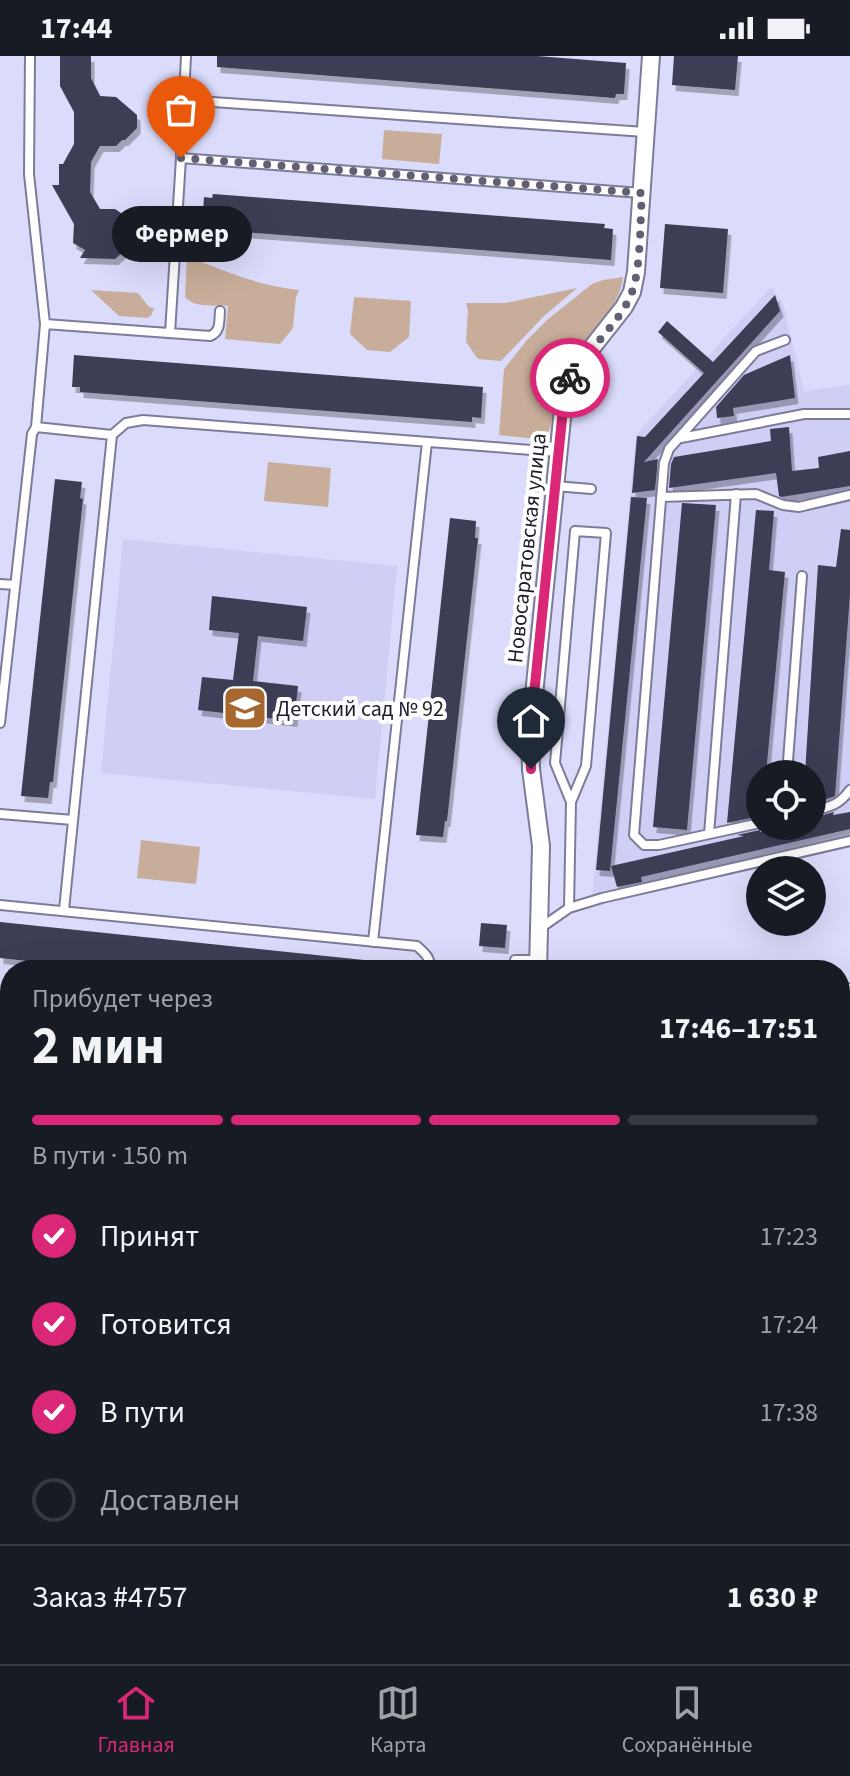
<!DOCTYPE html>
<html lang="ru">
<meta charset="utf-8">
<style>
:root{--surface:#171b24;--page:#20242c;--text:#f1f3f6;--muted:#9ea1a6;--line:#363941;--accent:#db2777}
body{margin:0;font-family:"Source Sans 3",sans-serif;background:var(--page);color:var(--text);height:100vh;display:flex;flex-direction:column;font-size:30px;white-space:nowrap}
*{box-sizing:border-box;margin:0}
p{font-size:26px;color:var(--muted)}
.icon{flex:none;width:44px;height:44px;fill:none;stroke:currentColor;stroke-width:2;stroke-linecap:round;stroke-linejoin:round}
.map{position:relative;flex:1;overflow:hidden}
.drawer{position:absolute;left:0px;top:904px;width:850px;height:704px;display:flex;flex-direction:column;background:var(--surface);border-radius:32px 32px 0 0;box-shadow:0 8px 32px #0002}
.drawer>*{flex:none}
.buttons{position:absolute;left:746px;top:704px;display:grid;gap:16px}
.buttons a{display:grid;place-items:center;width:80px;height:80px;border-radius:50%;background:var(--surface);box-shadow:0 8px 32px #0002;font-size:40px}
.pin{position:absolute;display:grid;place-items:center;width:68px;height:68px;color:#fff;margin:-82px -34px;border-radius:50% 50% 50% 0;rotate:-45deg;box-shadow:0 0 8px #0007}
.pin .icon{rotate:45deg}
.courier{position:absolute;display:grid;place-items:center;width:80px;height:80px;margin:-40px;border:6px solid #db2777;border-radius:50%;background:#fff;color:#222;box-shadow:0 2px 10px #0007}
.bubble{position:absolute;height:56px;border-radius:28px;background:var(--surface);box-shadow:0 8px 32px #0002;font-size:26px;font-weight:700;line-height:56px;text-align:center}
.summary em{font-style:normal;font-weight:700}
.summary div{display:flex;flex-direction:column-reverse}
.summary{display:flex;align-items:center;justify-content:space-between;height:136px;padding:0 32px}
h1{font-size:52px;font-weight:700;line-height:60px}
.bar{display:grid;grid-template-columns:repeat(4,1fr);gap:12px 8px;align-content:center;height:96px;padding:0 32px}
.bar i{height:10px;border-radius:6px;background:var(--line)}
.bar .active{background:var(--accent)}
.bar p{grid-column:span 4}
.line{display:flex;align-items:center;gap:20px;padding:0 32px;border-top:2px solid var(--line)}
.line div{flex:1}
ol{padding:0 32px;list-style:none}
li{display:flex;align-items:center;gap:24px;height:88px}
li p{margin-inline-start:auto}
li .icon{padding:8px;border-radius:50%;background:var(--accent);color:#fff;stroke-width:4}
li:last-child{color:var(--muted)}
li i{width:44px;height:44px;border:4px solid var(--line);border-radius:50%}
.status{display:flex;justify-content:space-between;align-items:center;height:56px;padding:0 40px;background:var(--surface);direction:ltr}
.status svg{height:22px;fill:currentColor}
.tab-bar{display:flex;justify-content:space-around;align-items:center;height:112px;border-top:2px solid var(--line);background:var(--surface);font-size:22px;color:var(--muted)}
.tab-bar a{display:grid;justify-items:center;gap:4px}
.tab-bar .active{color:var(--accent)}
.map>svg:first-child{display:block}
.built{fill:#cfcff6;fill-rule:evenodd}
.green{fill:#c8ae9a}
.water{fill:#b4b4d2}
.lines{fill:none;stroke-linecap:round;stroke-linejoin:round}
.ferry{stroke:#413e69;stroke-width:2;stroke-dasharray:10 8;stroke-linecap:butt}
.building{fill:#3c3c54;filter:url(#shadow)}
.lane-casing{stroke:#7c7c98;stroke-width:12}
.street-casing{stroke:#7c7c98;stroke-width:20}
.primary-casing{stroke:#7c7c98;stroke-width:30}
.lane{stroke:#fff;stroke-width:8}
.street{stroke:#fff;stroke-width:16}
.primary{stroke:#fff;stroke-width:26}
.done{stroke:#616073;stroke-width:8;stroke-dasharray:0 14.4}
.route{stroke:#db2777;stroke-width:10}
.labels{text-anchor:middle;stroke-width:8;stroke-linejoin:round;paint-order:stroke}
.street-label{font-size:22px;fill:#1f1e2a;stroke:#fff}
.poi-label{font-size:22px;fill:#1f1e2a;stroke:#fff;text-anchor:start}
</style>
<div class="status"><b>17:44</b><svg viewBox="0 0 49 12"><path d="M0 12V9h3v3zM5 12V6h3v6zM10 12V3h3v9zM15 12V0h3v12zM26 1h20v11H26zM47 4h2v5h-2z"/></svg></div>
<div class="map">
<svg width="850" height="1608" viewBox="0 0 850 1608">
<defs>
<filter id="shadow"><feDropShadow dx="3.5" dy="6" stdDeviation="0" flood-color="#0004"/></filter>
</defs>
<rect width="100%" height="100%" fill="#dbdbfb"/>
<path class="built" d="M 771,231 L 783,248 L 804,335 L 850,329 L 850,777 L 592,840 L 636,379 ZM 760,718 L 812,718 L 812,770 L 760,770 Z
M 123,483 L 397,510 L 375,743 L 101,717 Z"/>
<path class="green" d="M 384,74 L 442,78 L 439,108 L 382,103 Z
M 187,200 C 224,215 259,230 299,234 L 296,241 L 293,272 L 280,288 L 225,283 L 228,250 C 214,249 194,252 185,241 Z
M 623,221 C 620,255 581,285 562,314 C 549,334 559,361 546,380 L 537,383 L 499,379 L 504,313 L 527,284 L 547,264 L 592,228 L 603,224 Z
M 577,232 L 543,261 L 501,305 L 478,303 L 466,286 L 468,254 L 466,247 L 505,247 Z
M 91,234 L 138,237 L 149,251 L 154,252 L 151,260 L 147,262 L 119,260 Z
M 354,241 L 411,245 L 409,281 L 390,296 L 367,294 L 350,278 Z
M 268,406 L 331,412 L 328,451 L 264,445 Z
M 141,784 L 200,791 L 196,828 L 137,822 Z"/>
<path class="water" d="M 10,1382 L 10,1598 L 840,1598 L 840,1412 L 850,1414 L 850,1608 L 0,1608 L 0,1383 Z"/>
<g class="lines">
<path class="ferry" d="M 747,1608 L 752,1598"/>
</g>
<path class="building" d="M 60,0 L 91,0 L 91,22 L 100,40 L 116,41 L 137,59 L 137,72 L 125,84 L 122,84 L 116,90 L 100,90 L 91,106 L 90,136 L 100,153 L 115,153 L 124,159 L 136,172 L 136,184 L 115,203 L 80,202 L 85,194 L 73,187 L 74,168 L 52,129 L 59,129 L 59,108 L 63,108 L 74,88 L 74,56 L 60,30 Z
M 217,0 L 537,0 L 626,7 L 624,38 L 616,38 L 615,42 L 217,11 Z
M 674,0 L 738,0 L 735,34 L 672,29 Z
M 213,138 L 605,168 L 604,172 L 613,173 L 611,204 L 202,173 L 204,141 L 212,142 Z
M 665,168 L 728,173 L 723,237 L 660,232 Z
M 775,239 L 780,255 L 644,406 L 658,403 L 655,434 L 632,437 L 637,380 L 645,381 L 704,317 L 658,276 L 667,265 L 713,306 Z
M 74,299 L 483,331 L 481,362 L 472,361 L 472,366 L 80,336 L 80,331 L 72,331 Z
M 790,299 L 795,342 L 733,352 L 734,360 L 717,362 L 716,351 L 744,319 Z
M 789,371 L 792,415 L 819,412 L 818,401 L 850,395 L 850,430 L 781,441 L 779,440 L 776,417 L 669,432 L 671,408 L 674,401 L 771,385 L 770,373 Z
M 55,423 L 82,426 L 80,442 L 83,443 L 53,726 L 50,726 L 48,742 L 21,740 Z
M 631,441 L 647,442 L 610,815 L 596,814 Z
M 682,447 L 716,449 L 687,774 L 653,771 Z
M 756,454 L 774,455 L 769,514 L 785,516 L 766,718 L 760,718 L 760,760 L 727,767 Z
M 450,462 L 476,465 L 475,482 L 478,482 L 447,765 L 445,765 L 443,781 L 416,779 Z
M 841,473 L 850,474 L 850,538 L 835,740 L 812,748 L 812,718 L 805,718 L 818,509 L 836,511 Z
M 212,540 L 307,551 L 303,585 L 258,580 L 253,625 L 298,630 L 294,665 L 198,654 L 202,621 L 233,624 L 239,577 L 209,574 Z
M 834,756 L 833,759 L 850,756 L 850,773 L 641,821 L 642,826 L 617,831 L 611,810 L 744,780 L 737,779 L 760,774 L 760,776 L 787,770 L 812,770 L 812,762 Z
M 0,866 L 364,904 L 363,914 L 111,914 L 0,902 Z
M 481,867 L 507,869 L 505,892 L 479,890 Z"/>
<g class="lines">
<g class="lane-casing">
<path id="lane" d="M 184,44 L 645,76
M 181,102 L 641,137
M 45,268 L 210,280 C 221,276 219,265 220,255
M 170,277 L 181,102 L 186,0
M 36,371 L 112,379 L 126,367 L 143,364 L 558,396
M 681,382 L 804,358 L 850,358
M 555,430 L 591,433
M 661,441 L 756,438 L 783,449 L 799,451 L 850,439
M 0,528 L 15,529
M 0,667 L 32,378 L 36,371 L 45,268 L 29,118 L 30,0
M 787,718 L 802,520
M 812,755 C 830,751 839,749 850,734
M 0,758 L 73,764
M 760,767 L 659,789 L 644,789 L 634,779 L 664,407 L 669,393 L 756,295 L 785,284
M 709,778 L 736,438
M 0,849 L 417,890 C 425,897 431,902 430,914
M 569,852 L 571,746 L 555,707 L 575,475 L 606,477 L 586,710 L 571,746
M 64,854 L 112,379
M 539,873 L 569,852 L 602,842 L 850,785
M 373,886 L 427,386
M 515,904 L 538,904
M 0,1027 L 10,1024
M 840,1073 L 850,1074
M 840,1135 L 850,1137
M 0,1137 L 10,1134
M 840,1246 L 850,1248
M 0,1312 L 10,1315
M 840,1350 L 850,1352"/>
</g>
<g class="street-casing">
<path id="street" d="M 538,914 L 541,790 L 531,713 L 530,678 L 564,343 L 567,329 L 571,318 L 624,251 L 632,236 L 636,216 L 651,0
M 840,938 L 850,936"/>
</g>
<g class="primary-casing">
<path id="primary" d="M 840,970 L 850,967
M 840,1005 L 850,1003
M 0,1205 L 10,1202
M 0,1225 L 10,1223"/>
</g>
<use href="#lane" class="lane"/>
<use href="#street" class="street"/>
<use href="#primary" class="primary"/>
</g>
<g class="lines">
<path class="done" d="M 181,102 L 642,137 C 640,165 641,212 632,236 C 622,265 586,295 570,322"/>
<path class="route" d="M 531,713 L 530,678 L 564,343 L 570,322"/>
</g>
<defs>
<g id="school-square" transform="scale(2.3)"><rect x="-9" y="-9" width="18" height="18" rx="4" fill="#a7682f" stroke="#fff"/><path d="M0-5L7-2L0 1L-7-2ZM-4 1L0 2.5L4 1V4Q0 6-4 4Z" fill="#fff"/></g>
</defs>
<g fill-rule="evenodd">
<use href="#school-square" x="245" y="652"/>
</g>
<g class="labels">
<g class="street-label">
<text transform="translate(526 492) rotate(-84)" y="8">Новосаратовская улица</text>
</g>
<g class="poi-label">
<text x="276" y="660">Детский сад № 92</text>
</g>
</g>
</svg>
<div class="buttons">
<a><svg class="icon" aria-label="locate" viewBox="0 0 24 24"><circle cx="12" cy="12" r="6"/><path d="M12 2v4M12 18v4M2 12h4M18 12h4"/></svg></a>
<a><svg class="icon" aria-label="layers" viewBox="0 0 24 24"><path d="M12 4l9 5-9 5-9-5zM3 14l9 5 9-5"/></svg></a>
</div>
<div class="pin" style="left:181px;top:102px;background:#ea580c"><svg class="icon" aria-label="bag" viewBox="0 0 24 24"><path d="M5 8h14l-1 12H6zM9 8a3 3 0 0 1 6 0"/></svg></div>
<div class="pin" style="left:531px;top:713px;background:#1f2937"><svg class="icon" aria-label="home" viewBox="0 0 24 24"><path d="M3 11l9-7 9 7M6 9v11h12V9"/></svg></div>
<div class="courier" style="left:570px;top:322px"><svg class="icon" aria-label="bike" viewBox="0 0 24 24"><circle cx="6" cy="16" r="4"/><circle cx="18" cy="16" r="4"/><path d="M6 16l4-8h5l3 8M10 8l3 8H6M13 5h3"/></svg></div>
<div class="bubble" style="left:112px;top:150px;width:140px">Фермер</div>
<section class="drawer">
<div class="summary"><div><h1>2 мин</h1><p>Прибудет через</p></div><em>17:46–17:51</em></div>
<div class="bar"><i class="active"></i><i class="active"></i><i class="active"></i><i></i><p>В пути · 150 m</p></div>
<ol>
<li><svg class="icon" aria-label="check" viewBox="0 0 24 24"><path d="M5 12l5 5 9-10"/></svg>Принят<p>17:23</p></li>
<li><svg class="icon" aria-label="check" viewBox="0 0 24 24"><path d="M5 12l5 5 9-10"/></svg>Готовится<p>17:24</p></li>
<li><svg class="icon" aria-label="check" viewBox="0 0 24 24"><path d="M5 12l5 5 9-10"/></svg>В пути<p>17:38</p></li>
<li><i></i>Доставлен</li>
</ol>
<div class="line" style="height:104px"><div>Заказ #4757</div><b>1 630 ₽</b></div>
</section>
</div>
<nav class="tab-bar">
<a class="active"><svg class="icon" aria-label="home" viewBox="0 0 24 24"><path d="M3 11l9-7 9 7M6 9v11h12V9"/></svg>Главная</a>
<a><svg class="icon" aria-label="map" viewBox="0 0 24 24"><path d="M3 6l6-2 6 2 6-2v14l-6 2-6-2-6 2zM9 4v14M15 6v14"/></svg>Карта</a>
<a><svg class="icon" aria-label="saved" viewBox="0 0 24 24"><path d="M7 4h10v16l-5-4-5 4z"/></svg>Сохранённые</a>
</nav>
